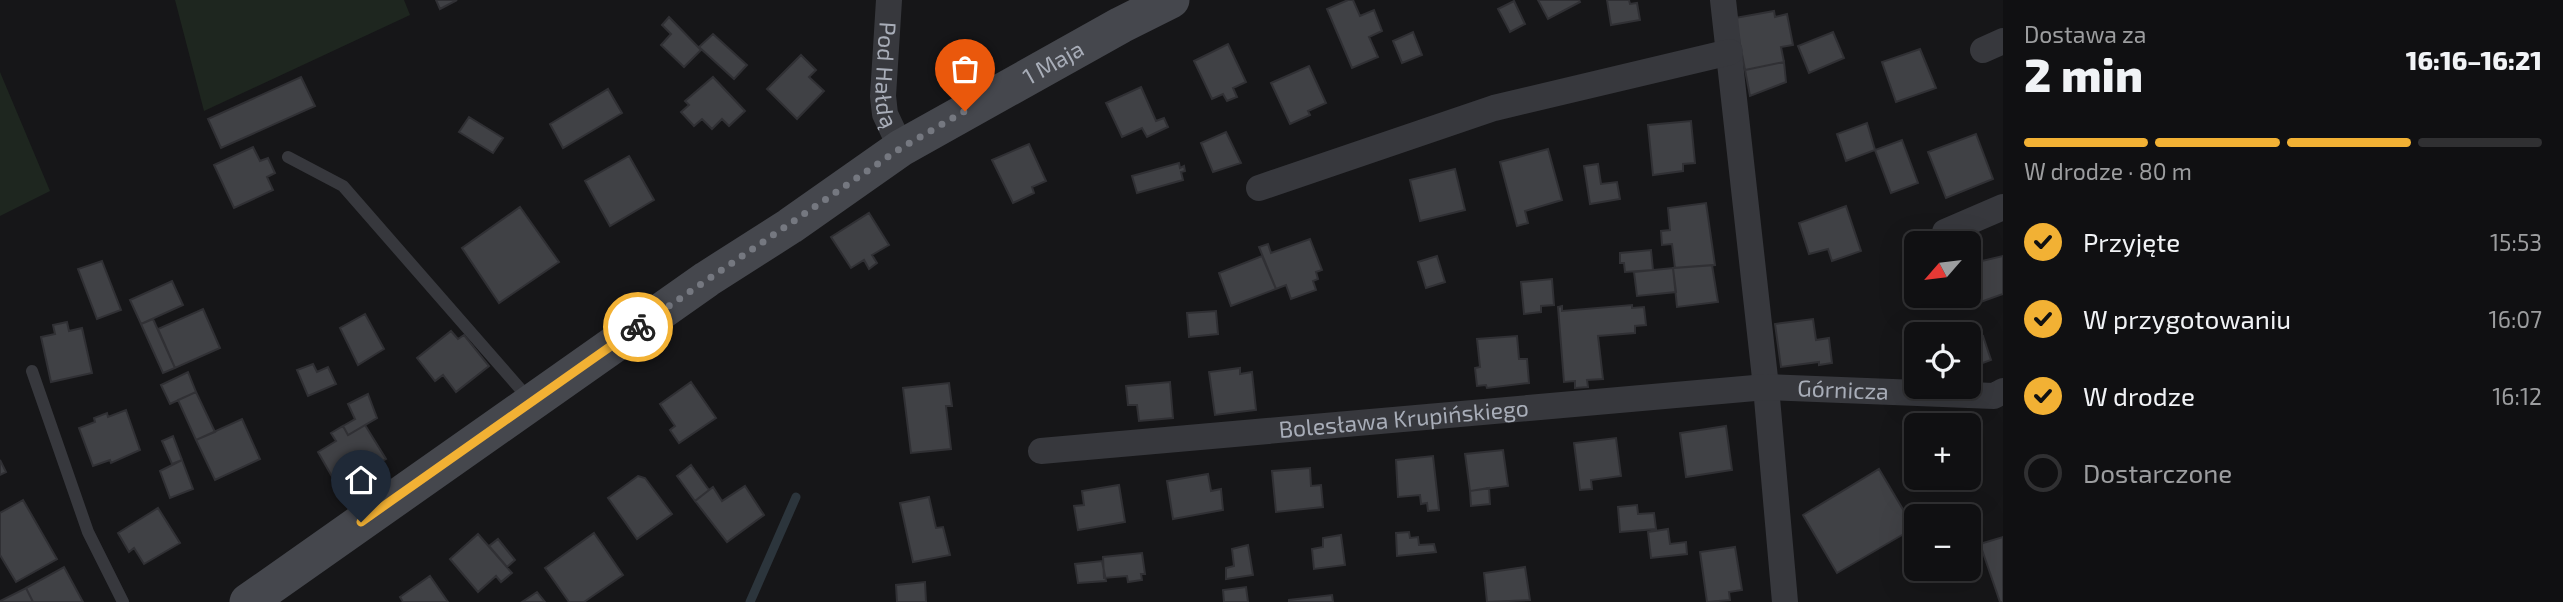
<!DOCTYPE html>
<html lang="pl">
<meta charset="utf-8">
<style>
:root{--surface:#101012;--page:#19191b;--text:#f1f3f6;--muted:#9c9d9f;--line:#303032;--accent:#f2b134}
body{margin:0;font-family:"Exo 2",sans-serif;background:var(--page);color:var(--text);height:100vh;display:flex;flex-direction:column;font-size:26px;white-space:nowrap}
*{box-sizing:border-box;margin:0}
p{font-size:23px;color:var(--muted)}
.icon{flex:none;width:38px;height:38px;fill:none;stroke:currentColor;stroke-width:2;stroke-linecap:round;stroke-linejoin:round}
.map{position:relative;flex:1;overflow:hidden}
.details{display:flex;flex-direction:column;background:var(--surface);width:560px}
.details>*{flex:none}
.needle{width:46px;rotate:242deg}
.buttons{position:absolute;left:1904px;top:231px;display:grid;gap:14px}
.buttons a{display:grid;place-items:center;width:77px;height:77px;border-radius:10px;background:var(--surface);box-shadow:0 7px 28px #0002,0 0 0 2px var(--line);font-size:35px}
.pin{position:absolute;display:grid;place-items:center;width:60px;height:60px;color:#fff;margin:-72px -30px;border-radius:50% 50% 50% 0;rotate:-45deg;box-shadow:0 0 7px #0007}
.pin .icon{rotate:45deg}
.courier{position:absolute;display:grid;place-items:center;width:70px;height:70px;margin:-35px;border:5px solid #f2b134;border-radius:50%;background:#fff;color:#222;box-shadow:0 2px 9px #0007}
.overview em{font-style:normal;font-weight:800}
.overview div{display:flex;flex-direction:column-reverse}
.overview{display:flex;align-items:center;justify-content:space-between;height:119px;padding:0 21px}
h1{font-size:46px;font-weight:800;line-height:52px}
.bar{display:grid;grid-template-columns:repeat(4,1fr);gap:10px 7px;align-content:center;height:84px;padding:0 21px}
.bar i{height:9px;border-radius:5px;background:var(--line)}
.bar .current{background:var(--accent)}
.bar p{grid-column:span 4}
ol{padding:0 21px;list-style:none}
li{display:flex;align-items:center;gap:21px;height:77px}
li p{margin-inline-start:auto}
li .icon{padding:7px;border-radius:50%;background:var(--accent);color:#111;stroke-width:4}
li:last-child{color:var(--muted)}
li i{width:38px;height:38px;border:4px solid var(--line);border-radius:50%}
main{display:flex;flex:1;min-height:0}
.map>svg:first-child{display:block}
.green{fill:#1e261f}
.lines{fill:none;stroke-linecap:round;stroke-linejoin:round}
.stream{stroke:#2c353c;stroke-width:9}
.building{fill:#404145;stroke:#303034;stroke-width:2}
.service{stroke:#37383d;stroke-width:12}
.minor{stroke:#37383d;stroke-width:26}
.secondary{stroke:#45474d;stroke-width:37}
.done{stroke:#757880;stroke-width:7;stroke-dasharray:0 12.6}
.route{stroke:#f2b134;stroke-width:9}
.labels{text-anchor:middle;stroke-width:6;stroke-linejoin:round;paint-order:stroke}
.street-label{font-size:23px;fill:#a8adb8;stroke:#111113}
</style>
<main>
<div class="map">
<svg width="2003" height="602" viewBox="0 0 2003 602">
<rect width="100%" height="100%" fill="#161618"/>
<path class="green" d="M 175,0 L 404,0 L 410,15 L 204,111 Z
M 0,72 L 50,191 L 0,216 Z"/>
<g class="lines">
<path class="stream" d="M 750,602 L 796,497"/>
</g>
<path class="building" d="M 436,0 L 457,0 L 440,9 Z
M 1348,0 L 1353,0 L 1360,16 L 1374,10 L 1382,31 L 1369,37 L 1378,57 L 1352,68 L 1327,9 Z
M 1538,0 L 1579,0 L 1580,2 L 1548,19 Z
M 1607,0 L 1629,0 L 1630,4 L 1637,3 L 1640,20 L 1611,25 Z
M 1514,1 L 1525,24 L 1510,32 L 1498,9 Z
M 1774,11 L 1775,17 L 1787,14 L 1793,45 L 1781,47 L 1784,62 L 1745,70 L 1735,18 Z
M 669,17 L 701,50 L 684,67 L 661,45 L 671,34 L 662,25 Z
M 1413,32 L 1422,55 L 1402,63 L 1393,41 Z
M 1833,32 L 1844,58 L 1809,73 L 1798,46 Z
M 713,34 L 747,65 L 734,79 L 699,47 Z
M 1228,44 L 1246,82 L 1233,88 L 1237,97 L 1227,101 L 1223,94 L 1212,99 L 1194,61 Z
M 1920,49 L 1936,88 L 1896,102 L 1882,62 Z
M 801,55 L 816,70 L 809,77 L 824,91 L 797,119 L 767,89 Z
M 1784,62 L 1786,82 L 1750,96 L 1745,70 Z
M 1309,66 L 1326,103 L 1308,111 L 1310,115 L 1290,124 L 1271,83 Z
M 301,77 L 315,106 L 221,148 L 208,119 Z
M 713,77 L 745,111 L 729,126 L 722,119 L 712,129 L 702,119 L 694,126 L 681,112 L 689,105 L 685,101 Z
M 1141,87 L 1156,121 L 1164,118 L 1168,127 L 1147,137 L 1142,128 L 1122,137 L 1106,103 Z
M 608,89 L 622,113 L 563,148 L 550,124 Z
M 469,117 L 503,138 L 493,153 L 459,132 Z
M 1691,121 L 1695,163 L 1683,164 L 1683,171 L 1653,175 L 1648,125 Z
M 1867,123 L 1875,150 L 1846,161 L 1837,134 Z
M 1226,132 L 1241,163 L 1213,172 L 1201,143 Z
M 1976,134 L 1993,179 L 1946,198 L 1928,152 Z
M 1902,140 L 1918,183 L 1891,193 L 1875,150 Z
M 1029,144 L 1046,181 L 1032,187 L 1034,193 L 1013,203 L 992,160 Z
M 253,147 L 260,161 L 268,158 L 275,173 L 267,177 L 273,190 L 234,208 L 214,165 Z
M 1548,149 L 1562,200 L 1525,211 L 1528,223 L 1517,226 L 1500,162 Z
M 629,156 L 654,200 L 610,226 L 585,181 Z
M 1179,163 L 1180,168 L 1184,166 L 1185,171 L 1181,172 L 1183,180 L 1137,193 L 1132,176 Z
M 1598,164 L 1601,184 L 1617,182 L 1620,199 L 1590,204 L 1584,166 Z
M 1455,169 L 1465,210 L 1420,221 L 1410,180 Z
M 1706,203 L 1715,265 L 1675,268 L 1672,244 L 1662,245 L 1661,231 L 1670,230 L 1668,208 Z
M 1846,206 L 1861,251 L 1832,261 L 1828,249 L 1809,254 L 1799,223 Z
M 520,207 L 559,262 L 499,303 L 462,248 Z
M 869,213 L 889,245 L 872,255 L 877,263 L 869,269 L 864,260 L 851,268 L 831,237 Z
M 1310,239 L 1322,270 L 1316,272 L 1318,279 L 1313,281 L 1316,290 L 1291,299 L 1286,285 L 1276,289 L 1259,247 L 1268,244 L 1271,253 Z
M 1651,250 L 1653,270 L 1625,272 L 1624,263 L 1620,263 L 1620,253 Z
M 1262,256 L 1276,289 L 1231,306 L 1219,273 Z
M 1437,256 L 1445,282 L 1426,288 L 1418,262 Z
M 2003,256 L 2003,294 L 1964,308 L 1960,296 L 1969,296 L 1969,264 Z
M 102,261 L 121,310 L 97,319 L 78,269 Z
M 1712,265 L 1718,302 L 1677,307 L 1673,268 Z
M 1673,268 L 1676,292 L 1637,296 L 1634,272 Z
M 1552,279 L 1554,305 L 1541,306 L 1541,312 L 1524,314 L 1521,282 Z
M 172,281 L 183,305 L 141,324 L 130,300 Z
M 1632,305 L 1632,308 L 1644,307 L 1646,325 L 1635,326 L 1635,333 L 1598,336 L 1603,379 L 1587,380 L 1588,387 L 1575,388 L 1575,381 L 1564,382 L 1558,307 L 1562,306 L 1562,311 Z
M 203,309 L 220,348 L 175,368 L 158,329 Z
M 1216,311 L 1218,334 L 1189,337 L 1187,313 Z
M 365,314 L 384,349 L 358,365 L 340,328 Z
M 153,319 L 175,368 L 163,373 L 141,324 Z
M 1813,319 L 1816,340 L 1829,338 L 1832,363 L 1819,365 L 1819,362 L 1781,367 L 1775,324 Z
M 67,322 L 69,331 L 82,328 L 92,373 L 51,382 L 41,337 L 55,334 L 53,325 Z
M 451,331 L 458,339 L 464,335 L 489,366 L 456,392 L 443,375 L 435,381 L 417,358 Z
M 1517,336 L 1519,359 L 1527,359 L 1529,383 L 1487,388 L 1486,385 L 1477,386 L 1475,368 L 1480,367 L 1477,339 Z
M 1983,336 L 1991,360 L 1969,368 L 1969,341 Z
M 313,364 L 317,372 L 328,367 L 336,384 L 308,396 L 297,370 Z
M 1240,368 L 1240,374 L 1252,372 L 1256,410 L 1215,415 L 1209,372 Z
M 188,372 L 196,392 L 170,404 L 161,385 Z
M 691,382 L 716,418 L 679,443 L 670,430 L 675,426 L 660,404 Z
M 1170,382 L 1173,418 L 1139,421 L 1137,405 L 1128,405 L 1126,386 Z
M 949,383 L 952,406 L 946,406 L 951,449 L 911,453 L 903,388 Z
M 196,392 L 215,432 L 196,440 L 178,400 Z
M 368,394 L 377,418 L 348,435 L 343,426 L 355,419 L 348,404 Z
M 126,410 L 140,450 L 111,463 L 110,460 L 93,466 L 79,428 L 95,422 L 94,418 L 107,413 L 108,417 Z
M 242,419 L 260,459 L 215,480 L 196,440 Z
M 365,425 L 386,459 L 338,487 L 318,452 L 336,441 L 331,433 L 343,426 L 348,435 Z
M 1726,426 L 1732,470 L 1686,477 L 1680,433 Z
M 173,436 L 182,460 L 172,464 L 162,441 Z
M 1616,438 L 1621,476 L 1591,480 L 1592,489 L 1580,490 L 1574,443 Z
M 1503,450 L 1508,486 L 1470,491 L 1465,454 Z
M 1433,456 L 1439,510 L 1428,511 L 1427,503 L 1421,504 L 1420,495 L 1398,497 L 1396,460 Z
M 0,460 L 6,472 L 0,475 Z
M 182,460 L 193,489 L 170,498 L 160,471 Z
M 691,465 L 709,490 L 695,501 L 677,476 Z
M 1310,468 L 1311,486 L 1321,485 L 1323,507 L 1276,512 L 1272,471 Z
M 1879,469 L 1914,528 L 1837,573 L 1803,515 Z
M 1208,474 L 1211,491 L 1221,489 L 1223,510 L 1173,519 L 1167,481 Z
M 638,476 L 645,478 L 672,514 L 637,539 L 608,498 Z
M 1119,485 L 1125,522 L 1078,530 L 1074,506 L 1084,505 L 1082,491 Z
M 745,486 L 764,515 L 727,542 L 695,501 L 713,487 L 722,501 Z
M 1489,488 L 1490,504 L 1471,506 L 1470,491 Z
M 929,497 L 936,528 L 943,527 L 950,555 L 913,562 L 900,503 Z
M 23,500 L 57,559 L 16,582 L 0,555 L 0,513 Z
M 1637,505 L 1638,514 L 1654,513 L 1656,529 L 1620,532 L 1618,507 Z
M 158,508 L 180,543 L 144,564 L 134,548 L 129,552 L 118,533 Z
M 1668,529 L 1670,544 L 1686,542 L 1687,554 L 1651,558 L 1648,532 Z
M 1409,532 L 1410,538 L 1418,537 L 1419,545 L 1434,544 L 1436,552 L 1397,556 L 1396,533 Z
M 594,533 L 623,575 L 584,602 L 569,602 L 545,568 Z
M 478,534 L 512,573 L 501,582 L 496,576 L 478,592 L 450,559 Z
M 1341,535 L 1345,565 L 1314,569 L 1312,549 L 1323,547 L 1323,538 Z
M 2003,537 L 2003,602 L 2000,602 L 1980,544 Z
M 498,539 L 515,560 L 507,567 L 489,546 Z
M 1248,545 L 1253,575 L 1226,579 L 1226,568 L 1234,566 L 1232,549 Z
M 1735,547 L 1742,590 L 1729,592 L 1730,600 L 1707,602 L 1700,552 Z
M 1142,553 L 1145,574 L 1141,574 L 1142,580 L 1128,582 L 1127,576 L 1104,578 L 1103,557 Z
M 1102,561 L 1106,581 L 1078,583 L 1075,564 Z
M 64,567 L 83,602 L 33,602 L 26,588 Z
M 1525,567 L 1530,600 L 1487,602 L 1484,573 Z
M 430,576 L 448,602 L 403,602 L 400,597 Z
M 925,582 L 926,602 L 897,602 L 896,585 Z
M 1246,587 L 1248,602 L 1224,602 L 1223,590 Z
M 26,588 L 33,602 L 0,602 L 0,601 Z
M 537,592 L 545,602 L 522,602 Z
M 1332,595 L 1333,602 L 1289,602 L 1289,600 Z"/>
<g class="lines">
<path class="service" d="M 288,157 L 343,186 L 529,399
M 32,371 L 88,532 L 123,602"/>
<g class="minor">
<path id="s1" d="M 889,0 L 883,96 L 885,114 L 901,148"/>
<path d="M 1723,0 L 1766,387 L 1785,602"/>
<path d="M 1983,50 L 2003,41"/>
<path d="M 1259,188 L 1494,108 L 1730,52"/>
<path d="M 1945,232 L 2003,207"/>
<path id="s2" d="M 1041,451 L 1766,387 L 1994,396 L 2003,391"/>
</g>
<path class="secondary" id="s3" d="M 248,602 L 707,279 L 790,226 L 901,148 L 1121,25 L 1171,0"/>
</g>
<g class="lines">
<path class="done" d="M 638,327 L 901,148 L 965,111"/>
<path class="route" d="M 361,522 L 638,327"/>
</g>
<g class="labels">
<g class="street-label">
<text dy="8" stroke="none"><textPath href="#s3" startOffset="970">1 Maja</textPath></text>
<text dy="8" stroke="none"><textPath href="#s1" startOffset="75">Pod Hałdą</textPath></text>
<text dy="8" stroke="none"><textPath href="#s2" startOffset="805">Górnicza</textPath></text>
<text dy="8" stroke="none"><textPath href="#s2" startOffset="364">Bolesława Krupińskiego</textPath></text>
</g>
</g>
</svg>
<div class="buttons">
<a><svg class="needle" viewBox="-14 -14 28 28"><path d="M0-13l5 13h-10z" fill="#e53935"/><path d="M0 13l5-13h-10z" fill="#9c9d9f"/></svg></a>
<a><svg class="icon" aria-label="locate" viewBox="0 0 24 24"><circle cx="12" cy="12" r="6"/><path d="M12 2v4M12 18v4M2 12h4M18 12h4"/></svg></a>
<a>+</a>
<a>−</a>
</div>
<div class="pin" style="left:965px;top:111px;background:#ea580c"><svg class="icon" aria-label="bag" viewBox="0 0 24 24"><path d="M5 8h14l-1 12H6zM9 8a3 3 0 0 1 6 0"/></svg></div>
<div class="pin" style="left:361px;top:522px;background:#1f2937"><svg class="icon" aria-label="home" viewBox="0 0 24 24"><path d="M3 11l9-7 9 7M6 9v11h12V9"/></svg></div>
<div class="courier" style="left:638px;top:327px"><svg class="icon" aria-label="bike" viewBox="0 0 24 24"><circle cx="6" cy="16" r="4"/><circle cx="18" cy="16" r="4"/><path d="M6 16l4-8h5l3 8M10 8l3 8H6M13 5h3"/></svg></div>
</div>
<section class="details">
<div class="overview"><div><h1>2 min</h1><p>Dostawa za</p></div><em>16:16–16:21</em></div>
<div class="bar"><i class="current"></i><i class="current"></i><i class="current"></i><i></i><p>W drodze · 80 m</p></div>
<ol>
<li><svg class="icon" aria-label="check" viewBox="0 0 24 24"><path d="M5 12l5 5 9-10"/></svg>Przyjęte<p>15:53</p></li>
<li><svg class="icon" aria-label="check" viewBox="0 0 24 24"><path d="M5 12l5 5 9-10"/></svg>W przygotowaniu<p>16:07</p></li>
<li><svg class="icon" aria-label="check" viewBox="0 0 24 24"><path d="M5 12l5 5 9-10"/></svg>W drodze<p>16:12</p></li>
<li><i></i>Dostarczone</li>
</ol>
</section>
</main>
